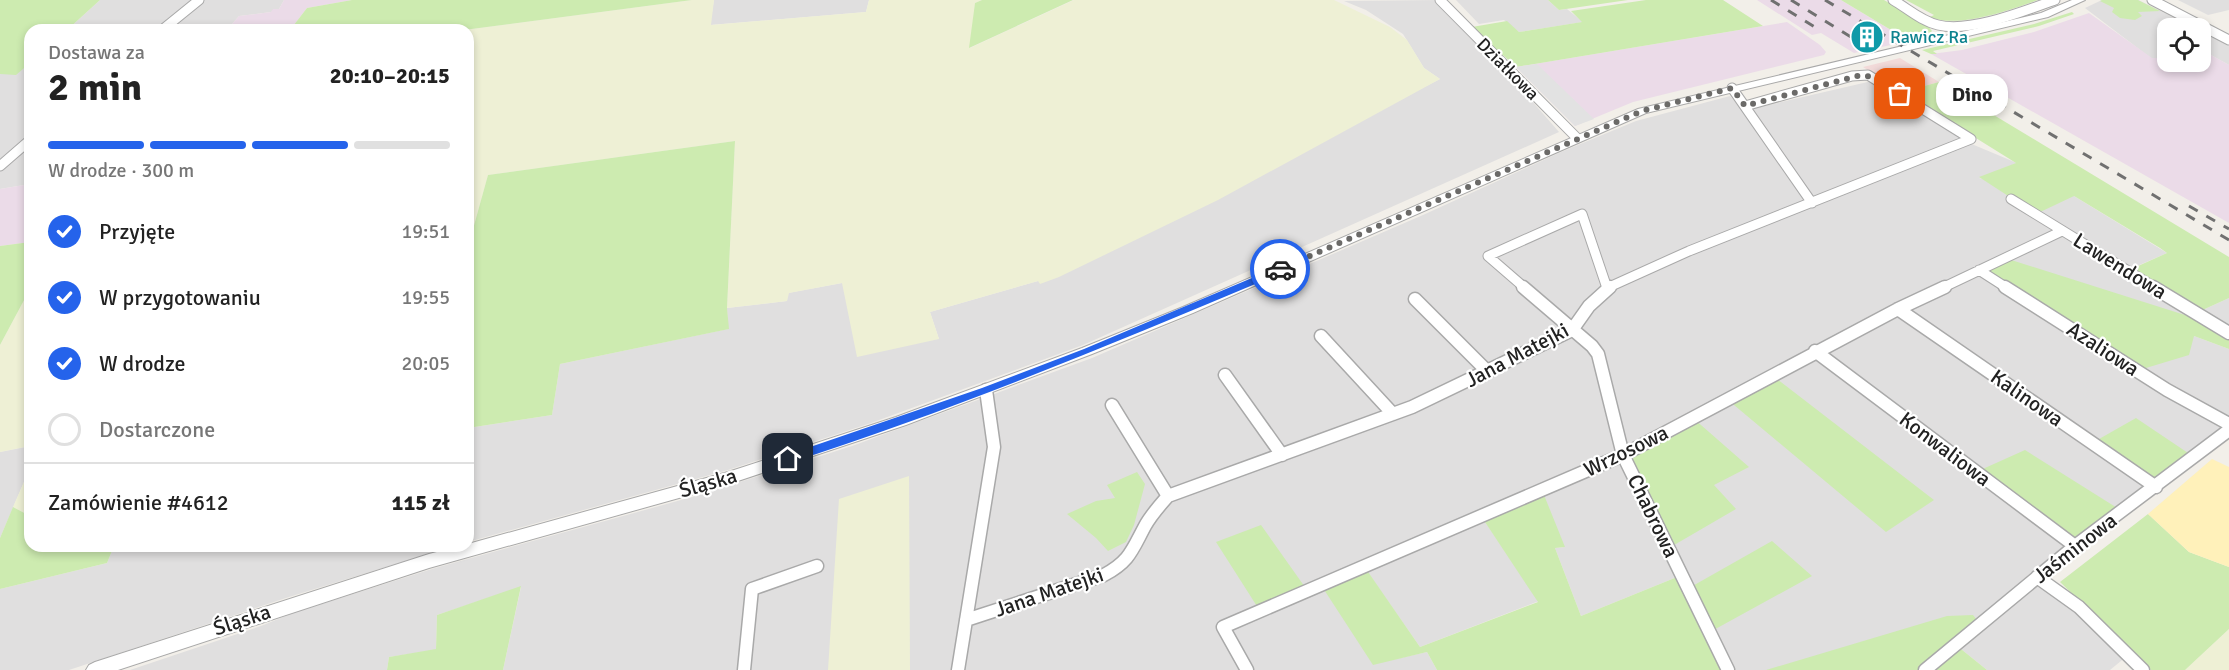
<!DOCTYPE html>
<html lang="pl">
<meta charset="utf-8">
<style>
:root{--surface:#fff;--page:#f2f2f2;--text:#222;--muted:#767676;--line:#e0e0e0;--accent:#2563eb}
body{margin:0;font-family:Signika,sans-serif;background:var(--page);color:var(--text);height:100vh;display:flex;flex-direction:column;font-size:22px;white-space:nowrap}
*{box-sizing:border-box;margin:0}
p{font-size:20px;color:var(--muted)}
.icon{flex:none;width:33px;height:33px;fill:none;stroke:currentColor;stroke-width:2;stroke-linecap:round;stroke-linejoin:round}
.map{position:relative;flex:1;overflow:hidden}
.drawer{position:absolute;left:24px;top:24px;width:450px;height:528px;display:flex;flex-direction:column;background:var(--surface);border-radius:18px;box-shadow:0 3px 9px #0003}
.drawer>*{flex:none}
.controls{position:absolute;left:2157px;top:18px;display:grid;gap:12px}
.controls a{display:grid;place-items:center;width:54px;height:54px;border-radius:12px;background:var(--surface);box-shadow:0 3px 9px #0003;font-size:30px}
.pin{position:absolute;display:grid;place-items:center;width:51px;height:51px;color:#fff;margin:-26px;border-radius:12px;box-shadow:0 3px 9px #0006}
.courier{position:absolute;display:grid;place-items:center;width:60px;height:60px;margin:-30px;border:4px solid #2563eb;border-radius:50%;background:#fff;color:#222;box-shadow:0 2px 8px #0007}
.bubble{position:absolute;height:42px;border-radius:18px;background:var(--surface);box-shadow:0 3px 9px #0003;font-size:20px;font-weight:800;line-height:42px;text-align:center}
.overview em{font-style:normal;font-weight:800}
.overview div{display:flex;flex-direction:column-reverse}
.overview{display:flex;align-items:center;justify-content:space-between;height:102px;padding:0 24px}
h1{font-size:39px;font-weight:800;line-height:45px}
.bar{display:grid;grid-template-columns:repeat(4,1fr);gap:9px 6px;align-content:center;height:72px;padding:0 24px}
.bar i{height:8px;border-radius:4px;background:var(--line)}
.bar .active{background:var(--accent)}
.bar p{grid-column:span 4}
.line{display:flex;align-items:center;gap:15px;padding:0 24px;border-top:2px solid var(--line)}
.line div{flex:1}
ol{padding:0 24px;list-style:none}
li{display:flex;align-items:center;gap:18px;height:66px}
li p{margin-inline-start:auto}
li .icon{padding:6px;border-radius:50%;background:var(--accent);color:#fff;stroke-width:4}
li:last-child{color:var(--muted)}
li i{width:33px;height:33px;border:3px solid var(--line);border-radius:50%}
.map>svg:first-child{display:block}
.residential{fill:#e0dfdf}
.commercial{fill:#f2dad9}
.industrial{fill:#ebdbe8}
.farmland{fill:#eef0d5}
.grass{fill:#cdebb0}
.sand{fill:#fff1ba}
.parking{fill:#e2e2e2}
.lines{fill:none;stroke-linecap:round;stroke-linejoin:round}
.minor-far1-casing{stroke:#a9a9a9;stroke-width:11}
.minor-casing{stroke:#a9a9a9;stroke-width:15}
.tertiary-casing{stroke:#a9a9a9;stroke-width:2}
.minor-far1{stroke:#fff;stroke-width:9}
.minor{stroke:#fff;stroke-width:12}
.tertiary{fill:#fff;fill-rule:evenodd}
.rail{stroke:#707070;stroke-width:3;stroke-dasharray:10 10;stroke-linecap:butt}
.route{fill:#2563eb}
.done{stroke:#6b6a68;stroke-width:6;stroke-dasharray:0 10.8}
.labels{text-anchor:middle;stroke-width:4.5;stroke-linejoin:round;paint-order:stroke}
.far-culture-label{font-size:18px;fill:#0d838f;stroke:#fff;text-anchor:start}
.far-street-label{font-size:18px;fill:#222;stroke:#fff}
.street-label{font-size:21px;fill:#222;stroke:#fff}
</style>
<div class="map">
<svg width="2229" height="670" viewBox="0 0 2229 670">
<rect width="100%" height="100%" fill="#f2efe9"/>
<path class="residential" d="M 100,0 L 284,0 L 279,9 L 271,12 L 239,16 L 227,30 L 67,30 Z
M 714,0 L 869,0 L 866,12 L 710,25 Z
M 1440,0 L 1466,26 L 1559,132 L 1083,345 L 871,423 L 728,470 L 468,542 L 468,428 L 552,415 L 560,364 L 728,329 L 727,308 L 787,301 L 788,293 L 842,283 L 939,339 L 930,312 L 1038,281 L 1440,79 L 1424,68 L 1403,34 L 1366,10 L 1344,1 Z
M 1456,0 L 1548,0 L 1559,10 L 1567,9 L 1583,22 L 1519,32 L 1504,20 L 1479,24 Z
M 2102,0 L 2138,0 L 2195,28 L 2168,28 L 2167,58 L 2152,59 L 2085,8 Z
M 2178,0 L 2229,0 L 2229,10 L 2208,15 Z
M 2200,31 L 2229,46 L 2229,65 L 2211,55 L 2201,57 Z
M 30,63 L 30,184 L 0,189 L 0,74 L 16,74 Z
M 1872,81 L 1974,145 L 2017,163 L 1979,178 L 2074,196 L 2167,253 L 2128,270 L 2196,313 L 2229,298 L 2229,329 L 2194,336 L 2229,349 L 2229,430 L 2075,546 L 2039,576 L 2127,656 L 2110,670 L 1987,670 L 1956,645 L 1925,670 L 1728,670 L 1682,575 L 1581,616 L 1555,548 L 1565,547 L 1481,516 L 1539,601 L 1420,647 L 1364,567 L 1373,664 L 1427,652 L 1437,670 L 503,670 L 521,587 L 437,615 L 436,650 L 389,657 L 387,670 L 130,670 L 261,626 L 293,613 L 435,568 L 699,495 L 852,446 L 1092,358 L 1423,215 L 1561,152 L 1636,121 L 1730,96 L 1743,111 Z
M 30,446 L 30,468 L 0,538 L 0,452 Z
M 114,546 L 454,546 L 289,597 L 69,670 L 0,670 L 0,589 L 107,563 Z"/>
<path class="commercial" d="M 1900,58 L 1939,82 L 1902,92 L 1863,67 Z"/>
<path class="industrial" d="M 284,0 L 352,0 L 307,8 L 290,30 L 227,30 L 239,16 L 271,12 L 273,9 L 279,9 Z
M 1757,0 L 1841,0 L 1909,41 L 1854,53 L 1821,33 L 1812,35 Z
M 2089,13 L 2152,58 L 2167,58 L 2168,62 L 2200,62 L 2201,57 L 2211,55 L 2229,65 L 2229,223 L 1931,54 L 1962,50 L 2034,32 Z
M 1787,22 L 1820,45 L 1826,52 L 1824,55 L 1633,102 L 1575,126 L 1516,67 Z
M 30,184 L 30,242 L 0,246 L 0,189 Z"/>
<path class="farmland" d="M 692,0 L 714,0 L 711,25 L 866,12 L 869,0 L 982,0 L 975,3 L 970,48 L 1074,0 L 1334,0 L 1390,27 L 1407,40 L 1424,68 L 1440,79 L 1218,200 L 1059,277 L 1040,284 L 1038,281 L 930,312 L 939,339 L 857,357 L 842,283 L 789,293 L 787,301 L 727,308 L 735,141 L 488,175 L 468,247 L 468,30 L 464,30 Z
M 30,289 L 30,446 L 0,452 L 0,345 Z
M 30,468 L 30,516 L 13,507 Z
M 909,476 L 910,670 L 828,670 L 839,499 Z
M 2229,629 L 2229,670 L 2185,670 Z"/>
<path class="grass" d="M 0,0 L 100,0 L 67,30 L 30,30 L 30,63 L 16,75 L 0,74 Z
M 352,0 L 692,0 L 464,30 L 290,30 L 307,8 Z
M 982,0 L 1073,0 L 969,48 L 975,3 Z
M 1548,0 L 1628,0 L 1559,10 Z
M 1646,0 L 1723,0 L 1763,26 L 1516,67 L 1472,27 L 1507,21 L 1519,32 L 1582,22 L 1571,11 Z
M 1841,0 L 1884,0 L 1927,25 L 1932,31 L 1929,34 L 1922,33 L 1906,39 Z
M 1906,0 L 2038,0 C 2010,10 1957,29 1930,17 L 1934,15 Z
M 2102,0 L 2138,0 L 2160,11 L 2138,12 L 2142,16 L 2135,20 L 2120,18 L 2112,12 L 2114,8 L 2100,1 Z
M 2072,12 L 2074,14 L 2039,26 L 1933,51 L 1937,54 L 1931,54 L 1922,50 L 2034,24 Z
M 1939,82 L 2229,257 L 2229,298 L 2196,313 L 2127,271 L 2167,253 L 2160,248 L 2074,196 L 2036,214 L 1979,177 L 2016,163 L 1902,92 Z
M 735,141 L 727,308 L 729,329 L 560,364 L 552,415 L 468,428 L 468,247 L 488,175 Z
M 30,242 L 30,289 L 0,345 L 0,246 Z
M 2005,258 L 2229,329 L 2229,349 L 2194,336 L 2189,355 L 2136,371 L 1979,270 Z
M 1772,375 L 1934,500 L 1886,532 L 1728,400 Z
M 1693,418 L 1749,467 L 1714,485 L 1736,509 L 1669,548 L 1623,455 Z
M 2136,418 L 2194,457 L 2156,487 L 2092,443 Z
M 2025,450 L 2122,511 L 2075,546 L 1976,472 Z
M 1137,472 L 1145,484 L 1134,525 L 1126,542 L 1108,551 L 1096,538 L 1067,514 L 1096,501 L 1115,498 L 1107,485 Z
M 1542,490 L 1565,547 L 1555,548 L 1581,616 L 1682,575 L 1689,588 L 1772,541 L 1812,576 L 1710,632 L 1728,670 L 1437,670 L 1427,652 L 1373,665 L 1321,585 L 1364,566 L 1420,647 L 1538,602 L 1481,516 Z
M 13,507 L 30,516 L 30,546 L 114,546 L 107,563 L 0,589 L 0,538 Z
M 2148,514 L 2189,552 L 2229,567 L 2229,629 L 2185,670 L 2151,670 L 2060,582 Z
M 1261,525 L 1307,590 L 1260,611 L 1216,542 Z
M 521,586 L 503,670 L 387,670 L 389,657 L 436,649 L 437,615 Z
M 1973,615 L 1980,624 L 1956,645 L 1987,670 L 1766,670 L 1947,616 Z"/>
<path class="sand" d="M 2212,459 L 2229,467 L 2229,567 L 2189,552 L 2148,514 Z"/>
<path class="parking" d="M 1537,64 L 1594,119 L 1575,126 L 1516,67 Z"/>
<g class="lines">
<g class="minor-far1-casing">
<path id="minor-far1" d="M 1440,0 L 1577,138
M 1893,0 C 1907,8 1921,21 1938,25 C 1970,33 2024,11 2055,0
M 2152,0 L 2229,40
M 162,30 L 199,0
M 1732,88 L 1812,203
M 0,166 L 30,140
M 2011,199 L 2156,288
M 1979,270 L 2007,288
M 1525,288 L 1488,256 L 1582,214 L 1607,288
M 1607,288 L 1689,251 L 1971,139 L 1868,75 L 1852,76 L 1745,106
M 1942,288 L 2062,231"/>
</g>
<g class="minor-casing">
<path id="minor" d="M 1523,287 L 1592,346 L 1598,354 L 1623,455 L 1728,670
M 2005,287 L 2167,390 L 2229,424
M 2153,287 L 2229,333
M 1415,299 L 1488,372
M 1898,309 L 2156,487
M 1321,336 L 1393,414
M 1815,351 L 2075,546
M 1225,375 L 1282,455
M 1112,405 L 1168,496
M 2037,577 L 2079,607 L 2143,670
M 966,620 L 1104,575 C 1130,561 1132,550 1145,526 C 1151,515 1160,505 1168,496 L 1412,407 L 1572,330 L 1589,306 L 1610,287
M 744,670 L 752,589 L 817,566
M 958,670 L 994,447 L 986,390
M 1247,670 L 1223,627 L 1623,455 L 1898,309 L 1945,287
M 1925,670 L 2075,546 L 2229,430"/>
</g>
<g class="tertiary-casing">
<path id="tertiary" d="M 2072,0 L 2085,0 L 2048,17 L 1646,113 L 1193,313 L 1092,354 L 906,425 L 729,484 L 429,568 L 118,670 L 86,670 L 89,665 L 95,662 L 429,554 L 460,546 L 468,546 L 468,544 L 728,472 L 896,417 L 1082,348 L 1183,307 L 1638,109 L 2041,13 Z"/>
</g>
<use href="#minor-far1" class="minor-far1"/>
<use href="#minor" class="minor"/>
<use href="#tertiary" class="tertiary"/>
<path class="rail" d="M 1771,0 L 1818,29
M 1791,0 L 1859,42
M 1825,0 L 2229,240
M 2189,206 L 2229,229"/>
</g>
<path class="route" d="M 1280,266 L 1285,269 L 1284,272 C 1120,341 957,409 788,463 L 783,459 L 784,456 L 982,388 L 1084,349 Z"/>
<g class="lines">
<path class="done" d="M 1280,269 L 1642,111 L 1732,88 L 1745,106 L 1861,75 L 1873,77 L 1900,94"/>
</g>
<defs>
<g id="building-disc" transform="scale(1.725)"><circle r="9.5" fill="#0f9aa8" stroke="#fff"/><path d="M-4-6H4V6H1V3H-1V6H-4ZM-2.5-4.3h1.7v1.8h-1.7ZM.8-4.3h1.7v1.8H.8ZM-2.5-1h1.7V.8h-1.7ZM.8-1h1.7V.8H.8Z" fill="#fff"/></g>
</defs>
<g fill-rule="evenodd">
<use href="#building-disc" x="1867" y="37"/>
</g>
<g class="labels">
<g class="far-culture-label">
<text x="1890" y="43">Rawicz Ra</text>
</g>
<g class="far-street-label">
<text transform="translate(1508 69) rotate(45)" y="6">Działkowa</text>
</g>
<g class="street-label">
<text transform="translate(2120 266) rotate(32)" y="7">Lawendowa</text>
<text transform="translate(2103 349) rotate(33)" y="7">Azaliowa</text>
<text transform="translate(1517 355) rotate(-28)" y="7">Jana Matejki</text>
<text transform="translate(2027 398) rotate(35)" y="7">Kalinowa</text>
<text transform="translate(1945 449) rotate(37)" y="7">Konwaliowa</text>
<text transform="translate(1626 451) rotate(-26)" y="7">Wrzosowa</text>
<text transform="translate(708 483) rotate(-16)" y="7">Śląska</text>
<text transform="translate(1653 516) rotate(64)" y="7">Chabrowa</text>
<text transform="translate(2075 548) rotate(-38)" y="7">Jaśminowa</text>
<text transform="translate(1049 592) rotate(-19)" y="7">Jana Matejki</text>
<text transform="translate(242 620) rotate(-18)" y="7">Śląska</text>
</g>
</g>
</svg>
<div class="controls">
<a><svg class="icon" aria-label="locate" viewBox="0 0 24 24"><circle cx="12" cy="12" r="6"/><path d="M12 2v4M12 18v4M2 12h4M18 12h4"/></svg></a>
</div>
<div class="pin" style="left:1900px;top:94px;background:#ea580c"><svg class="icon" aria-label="bag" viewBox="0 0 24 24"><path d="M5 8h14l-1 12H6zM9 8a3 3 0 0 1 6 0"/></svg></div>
<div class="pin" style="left:788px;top:459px;background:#1f2937"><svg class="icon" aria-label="home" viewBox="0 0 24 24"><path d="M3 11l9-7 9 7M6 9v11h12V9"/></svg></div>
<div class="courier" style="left:1280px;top:269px"><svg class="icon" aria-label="car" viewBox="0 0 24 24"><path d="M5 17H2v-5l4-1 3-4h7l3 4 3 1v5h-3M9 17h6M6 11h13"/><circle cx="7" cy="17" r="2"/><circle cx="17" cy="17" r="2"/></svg></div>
<div class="bubble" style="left:1936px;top:74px;width:72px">Dino</div>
<section class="drawer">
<div class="overview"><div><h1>2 min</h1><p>Dostawa za</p></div><em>20:10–20:15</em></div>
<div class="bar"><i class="active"></i><i class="active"></i><i class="active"></i><i></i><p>W drodze · 300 m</p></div>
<ol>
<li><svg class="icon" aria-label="check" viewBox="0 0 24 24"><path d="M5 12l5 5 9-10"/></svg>Przyjęte<p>19:51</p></li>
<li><svg class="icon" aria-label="check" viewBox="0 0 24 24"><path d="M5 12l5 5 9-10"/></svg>W przygotowaniu<p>19:55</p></li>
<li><svg class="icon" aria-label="check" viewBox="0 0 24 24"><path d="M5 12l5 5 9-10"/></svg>W drodze<p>20:05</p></li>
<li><i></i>Dostarczone</li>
</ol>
<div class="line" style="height:78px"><div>Zamówienie #4612</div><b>115 zł</b></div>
</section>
</div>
